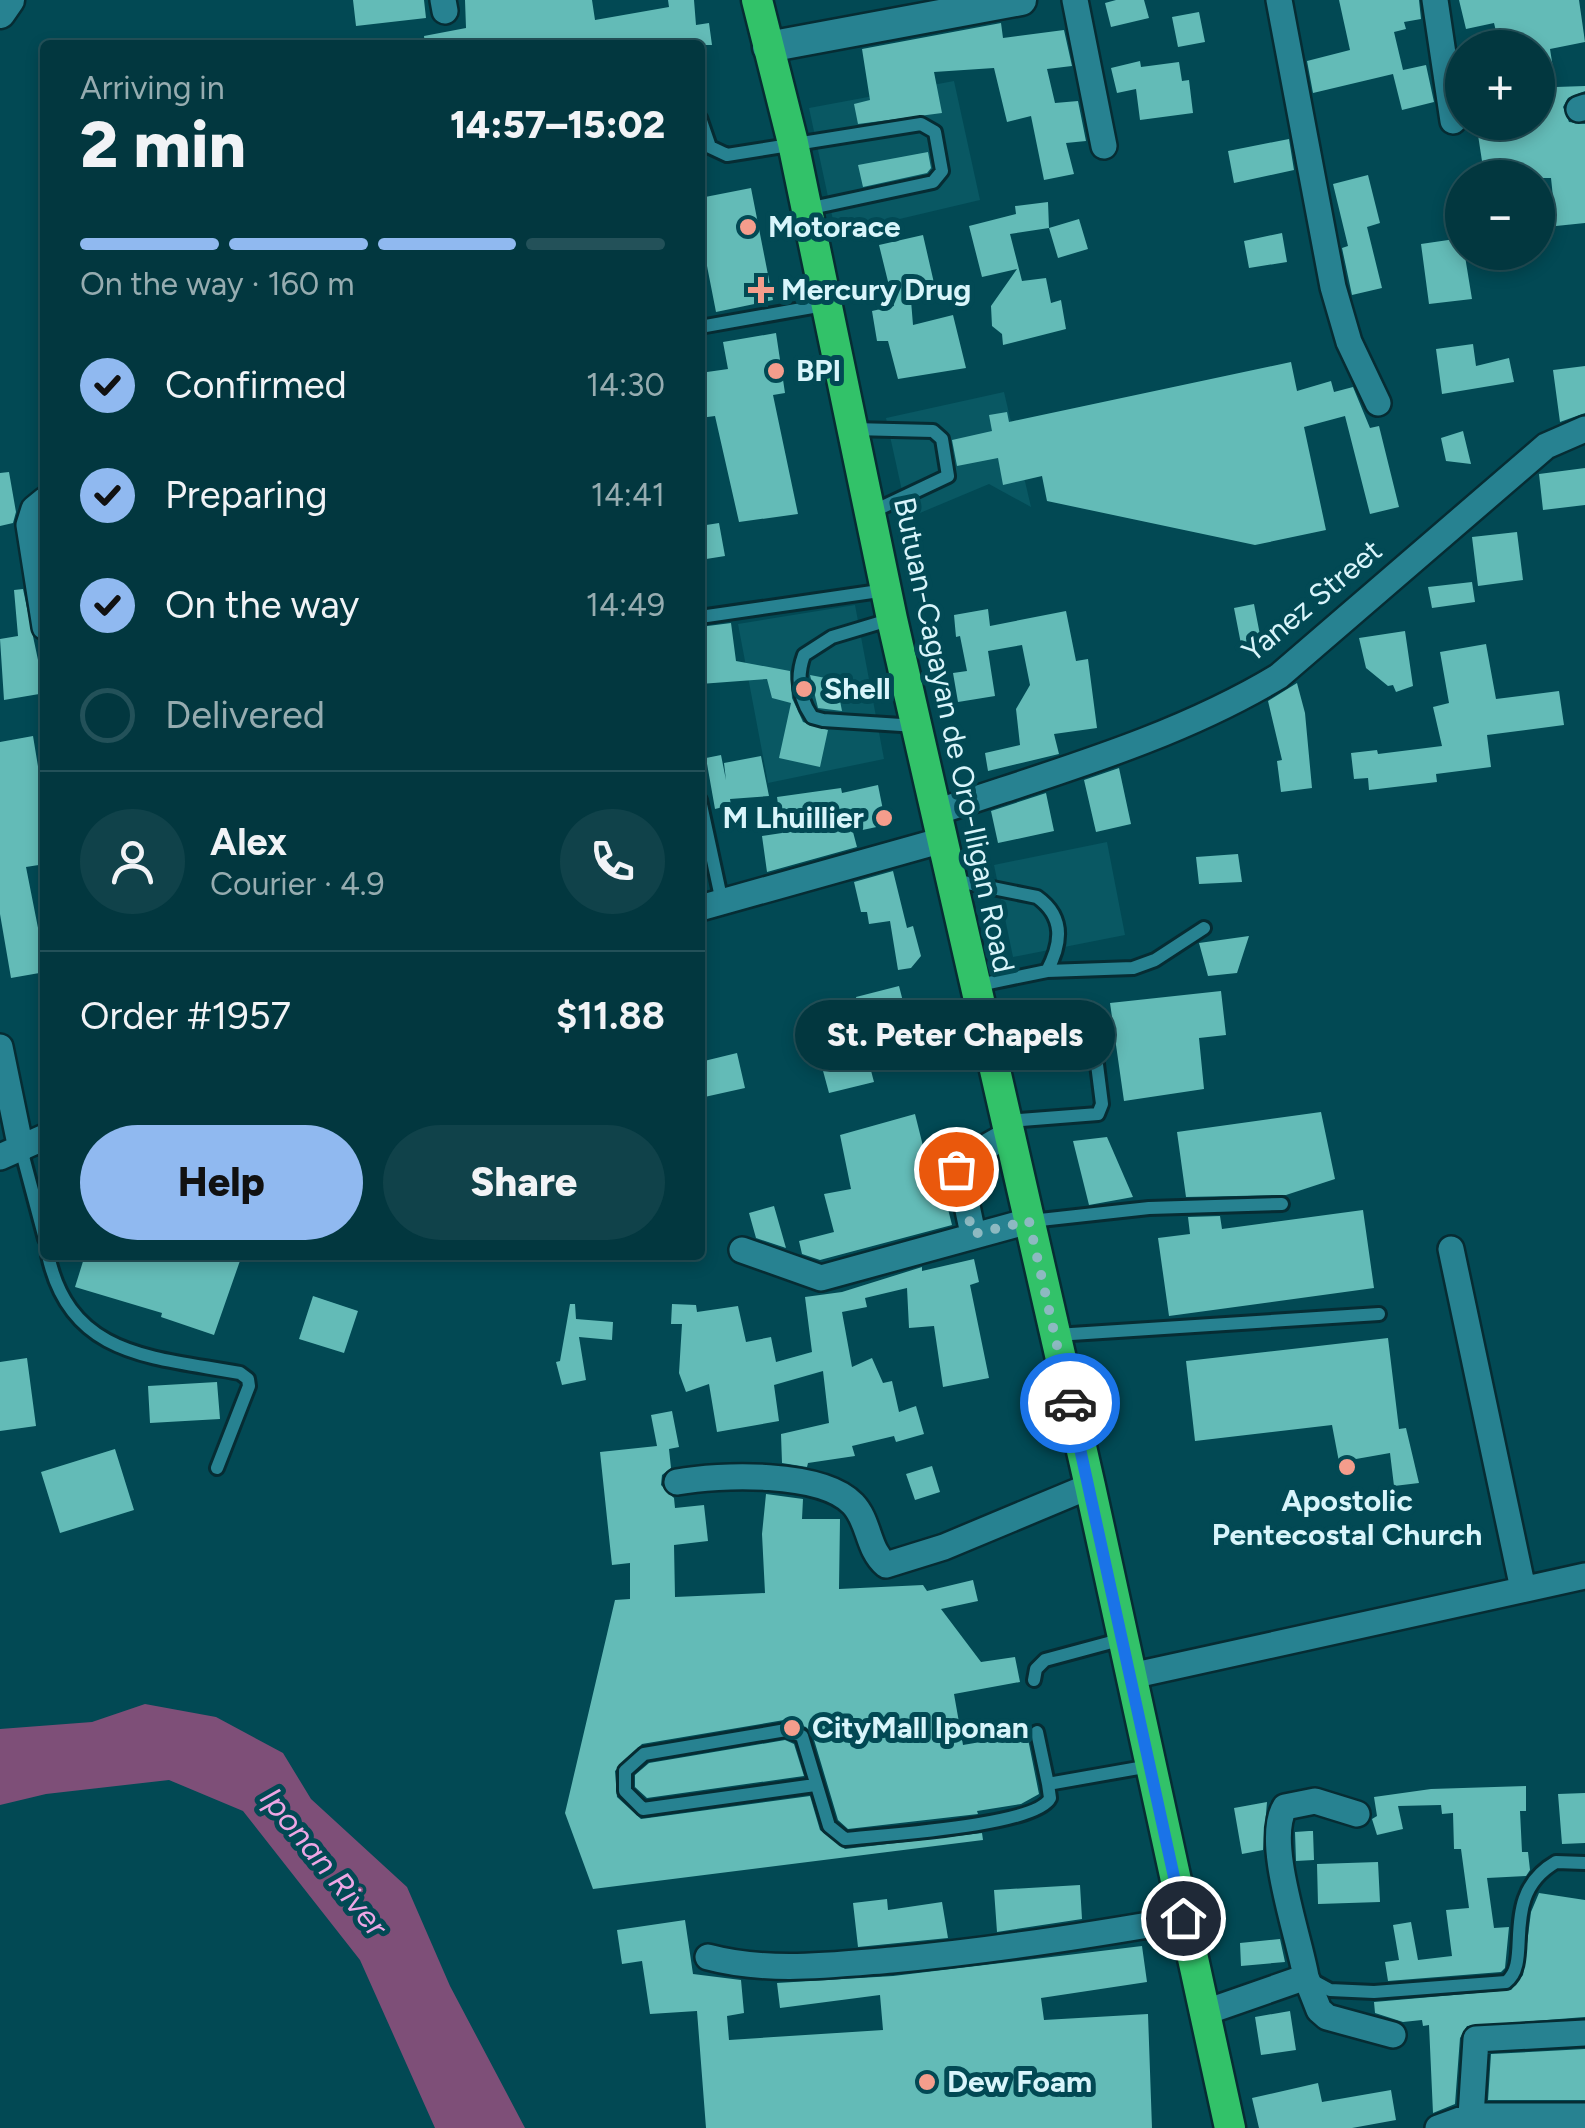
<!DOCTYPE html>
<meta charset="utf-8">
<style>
:root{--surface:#02373f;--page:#10424a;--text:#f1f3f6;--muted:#96acb0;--line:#235159;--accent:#90b9f0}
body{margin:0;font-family:Figtree,sans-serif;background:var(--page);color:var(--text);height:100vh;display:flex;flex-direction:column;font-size:38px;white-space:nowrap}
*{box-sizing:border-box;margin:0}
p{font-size:32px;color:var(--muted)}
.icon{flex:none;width:55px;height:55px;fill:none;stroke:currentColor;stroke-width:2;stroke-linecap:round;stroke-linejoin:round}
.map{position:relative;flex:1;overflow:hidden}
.details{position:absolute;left:40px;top:40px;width:665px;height:1220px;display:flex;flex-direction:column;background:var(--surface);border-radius:10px;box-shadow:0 5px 15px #0003,0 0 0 2px var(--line)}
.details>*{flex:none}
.tools{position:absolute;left:1445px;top:30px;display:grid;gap:20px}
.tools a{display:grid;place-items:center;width:110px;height:110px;border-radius:50%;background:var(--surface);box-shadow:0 5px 15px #0003,0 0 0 2px var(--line);font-size:50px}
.pin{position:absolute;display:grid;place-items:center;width:85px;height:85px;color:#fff;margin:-42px;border:5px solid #fff;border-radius:50%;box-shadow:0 2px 10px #0007}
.courier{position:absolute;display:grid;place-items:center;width:100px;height:100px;margin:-50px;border:8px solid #1a73e8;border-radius:50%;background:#fff;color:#222;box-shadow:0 2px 12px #0007}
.bubble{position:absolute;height:70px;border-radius:35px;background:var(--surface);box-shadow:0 5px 15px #0003,0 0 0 2px var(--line);font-size:32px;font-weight:800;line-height:70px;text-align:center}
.head em{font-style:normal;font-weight:800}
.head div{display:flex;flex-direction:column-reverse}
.head{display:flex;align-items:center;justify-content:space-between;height:170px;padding:0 40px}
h1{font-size:65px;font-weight:800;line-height:75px}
.bar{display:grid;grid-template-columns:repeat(4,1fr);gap:15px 10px;align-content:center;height:120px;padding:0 40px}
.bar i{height:12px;border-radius:8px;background:var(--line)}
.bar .active{background:var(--accent)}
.bar p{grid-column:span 4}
.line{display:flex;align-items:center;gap:25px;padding:0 40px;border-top:2px solid var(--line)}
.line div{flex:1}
.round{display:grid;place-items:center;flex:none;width:105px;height:105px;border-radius:52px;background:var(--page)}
ol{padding:0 40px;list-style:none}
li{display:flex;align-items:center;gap:30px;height:110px}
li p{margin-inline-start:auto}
li .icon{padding:10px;border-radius:50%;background:var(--accent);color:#111;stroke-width:4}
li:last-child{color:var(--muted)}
li i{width:55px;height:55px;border:5px solid var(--line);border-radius:50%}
.primary-button{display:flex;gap:20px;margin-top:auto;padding:20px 40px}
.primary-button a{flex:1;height:115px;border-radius:60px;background:var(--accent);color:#111;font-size:40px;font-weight:800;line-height:115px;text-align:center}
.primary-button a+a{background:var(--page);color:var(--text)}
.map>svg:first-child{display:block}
.built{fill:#095863}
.water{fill:#7e4f78}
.building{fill:#63bbb7}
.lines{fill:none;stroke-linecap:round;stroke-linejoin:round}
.lane-casing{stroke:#062c33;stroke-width:18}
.street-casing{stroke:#062c33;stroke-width:30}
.secondary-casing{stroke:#062c33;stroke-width:35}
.highway-casing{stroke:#062c33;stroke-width:35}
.lane{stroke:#278291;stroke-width:12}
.street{stroke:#278291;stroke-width:25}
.secondary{stroke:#278291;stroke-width:30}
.highway{stroke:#32c269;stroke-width:30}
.done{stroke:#8db9c1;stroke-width:10;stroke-dasharray:0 18}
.route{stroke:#1a73e8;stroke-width:12}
.poi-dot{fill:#f49d8c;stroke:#024954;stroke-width:4}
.labels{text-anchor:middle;stroke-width:10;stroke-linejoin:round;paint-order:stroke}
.poi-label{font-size:30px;font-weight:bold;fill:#d8f5fb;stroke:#024954;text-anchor:start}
.street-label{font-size:30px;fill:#d8f5fb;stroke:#024954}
.water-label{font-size:32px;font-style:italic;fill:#eda6e4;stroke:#024954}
</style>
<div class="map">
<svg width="1585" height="2128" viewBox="0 0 1585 2128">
<rect width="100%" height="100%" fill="#024954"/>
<path class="built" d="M 954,81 L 980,200 L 836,234 L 809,108 Z
M 1004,392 L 1031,507 L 989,484 L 908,518 L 886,418 Z
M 855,605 L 884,759 L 768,783 L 738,624 Z
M 1107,842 L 1125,935 L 1013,957 L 994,865 Z"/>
<path class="water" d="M 145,1704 L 216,1717 L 283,1753 L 311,1799 L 407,1887 L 450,1986 L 525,2128 L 435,2128 L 360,1960 L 243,1811 L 169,1780 L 46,1794 L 0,1805 L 0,1729 L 92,1722 Z"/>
<path class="building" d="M 353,0 L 424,0 L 426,18 L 356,26 Z
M 465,0 L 592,0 L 595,20 L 669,7 L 668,0 L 694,0 L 696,25 L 709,23 L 712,45 L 425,45 L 424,36 L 466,28 Z
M 1116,0 L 1144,0 L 1149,18 L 1111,27 L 1105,3 Z
M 1339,0 L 1419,0 L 1421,19 L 1404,22 L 1406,29 L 1394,32 L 1403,70 L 1426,65 L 1434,102 L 1402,110 L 1393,74 L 1313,93 L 1307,61 L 1350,50 Z
M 1459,0 L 1579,0 L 1585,42 L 1550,49 L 1556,87 L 1585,86 L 1585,91 L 1568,98 L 1563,107 L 1569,122 L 1585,124 L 1585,223 L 1556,226 L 1551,178 L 1491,178 L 1488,160 L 1482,161 L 1476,122 L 1538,122 L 1538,48 L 1500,48 L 1494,23 L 1466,29 Z
M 1199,12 L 1205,42 L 1178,47 L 1172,17 Z
M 1001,23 L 1003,38 L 1064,30 L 1072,66 L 1047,69 L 1055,103 L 1078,101 L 1086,141 L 1066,143 L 1074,174 L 1044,180 L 1031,116 L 1007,122 L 994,68 L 934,72 L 942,113 L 858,124 L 854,104 L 870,100 L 862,49 Z
M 1140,61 L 1141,67 L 1179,62 L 1182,81 L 1189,80 L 1193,113 L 1140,120 L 1136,89 L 1117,93 L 1111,68 Z
M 1289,139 L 1294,170 L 1234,183 L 1228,151 Z
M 928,152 L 931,168 L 927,173 L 863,187 L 858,165 Z
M 1368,175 L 1380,223 L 1367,227 L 1382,288 L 1352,295 L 1342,248 L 1348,246 L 1333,184 Z
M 751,188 L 773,300 L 716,312 L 700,230 L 700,198 Z
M 1048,202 L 1049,228 L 1010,234 L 1022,281 L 1046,278 L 1051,303 L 1061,300 L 1066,329 L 1003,345 L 1002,334 L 992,326 L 991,306 L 1017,269 L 982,277 L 969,226 L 1016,214 L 1015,206 Z
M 1079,219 L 1088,249 L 1058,258 L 1049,228 Z
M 1282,233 L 1287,262 L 1249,268 L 1244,241 Z
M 923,235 L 934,283 L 910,288 L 913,325 L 953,315 L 966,368 L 898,379 L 888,341 L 877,341 L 872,311 L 894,306 L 879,245 Z
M 1462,238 L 1472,299 L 1429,304 L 1421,244 Z
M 776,333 L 785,393 L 773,395 L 798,514 L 739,522 L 715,416 L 700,418 L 700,373 L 728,369 L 723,342 Z
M 1473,344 L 1476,366 L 1509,358 L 1514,382 L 1442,394 L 1436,349 Z
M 1291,362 L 1297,391 L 1331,381 L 1334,392 L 1353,387 L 1370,428 L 1379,426 L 1399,507 L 1370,514 L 1345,416 L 1304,427 L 1326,530 L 1255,545 L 1047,501 L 1042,476 L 1003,485 L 998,458 L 957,466 L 952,440 L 992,431 L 989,415 L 1007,412 L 1009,422 Z
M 1585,366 L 1585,413 L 1560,422 L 1553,370 Z
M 1463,431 L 1471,464 L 1446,461 L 1441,438 Z
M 1585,468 L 1585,505 L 1543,510 L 1539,474 Z
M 9,472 L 16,512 L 13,523 L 0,526 L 0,473 Z
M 719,523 L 725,556 L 700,560 L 700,526 Z
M 1517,532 L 1523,580 L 1478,586 L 1472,537 Z
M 1472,582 L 1475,602 L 1432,608 L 1428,587 Z
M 23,589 L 45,693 L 4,700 L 0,639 L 18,636 L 14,590 Z
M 1254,604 L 1261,640 L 1241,644 L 1234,608 Z
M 988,609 L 990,626 L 1066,611 L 1076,661 L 1088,659 L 1097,728 L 1054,734 L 1059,754 L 988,771 L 985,753 L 1020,745 L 1016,709 L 1030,685 L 1022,645 L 988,651 L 995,696 L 958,702 L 953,673 L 967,671 L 960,636 L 956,637 L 954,615 Z
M 731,623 L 736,661 L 790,671 L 792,698 L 803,722 L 828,730 L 820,767 L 779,758 L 791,703 L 772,698 L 767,679 L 700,684 L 700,627 Z
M 1405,631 L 1413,686 L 1396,692 L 1393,685 L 1388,686 L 1366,668 L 1359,638 Z
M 1486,644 L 1496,699 L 1559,691 L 1564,725 L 1487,735 L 1491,767 L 1436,774 L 1437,782 L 1369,790 L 1368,778 L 1354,779 L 1351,753 L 1377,750 L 1378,754 L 1442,746 L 1433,707 L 1449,703 L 1440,652 Z
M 810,675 L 836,680 L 842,711 L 818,708 Z
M 1297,683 L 1305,713 L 1312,788 L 1281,792 L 1277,761 L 1282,760 L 1268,701 Z
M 33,736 L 45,809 L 45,864 L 26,867 L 39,933 L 45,932 L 45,972 L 11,978 L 0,914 L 0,742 Z
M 721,755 L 726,780 L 724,763 L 761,756 L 769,796 L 730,799 L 731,805 L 715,809 L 706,758 Z
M 1119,768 L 1131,824 L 1096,832 L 1084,780 Z
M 878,785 L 886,825 L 853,832 L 857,847 L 767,872 L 762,836 L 782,833 L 777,797 L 841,788 L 842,793 Z
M 1046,793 L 1054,831 L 998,843 L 991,811 Z
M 1238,854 L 1242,882 L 1199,884 L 1196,857 Z
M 893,871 L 907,928 L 913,926 L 921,956 L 911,968 L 898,970 L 890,921 L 869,924 L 867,912 L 861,912 L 854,882 Z
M 1249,936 L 1237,973 L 1208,976 L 1199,943 Z
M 899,986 L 907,1017 L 887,1022 L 892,1061 L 869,1063 L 874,1082 L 829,1093 L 819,1056 L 867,1044 L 856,997 Z
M 1221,991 L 1226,1035 L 1199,1038 L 1204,1089 L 1124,1101 L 1110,1003 Z
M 737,1053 L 745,1088 L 700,1098 L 700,1062 Z
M 1321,1112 L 1335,1179 L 1286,1195 L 1186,1197 L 1177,1132 Z
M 915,1114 L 923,1146 L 971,1137 L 936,1161 L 952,1225 L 820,1260 L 802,1254 L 799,1241 L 834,1232 L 824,1194 L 851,1189 L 840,1135 Z
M 1107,1137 L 1133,1197 L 1089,1205 L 1073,1141 Z
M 774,1206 L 786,1248 L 756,1238 L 749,1213 Z
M 1363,1210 L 1374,1288 L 1169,1316 L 1158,1238 L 1190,1234 L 1188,1217 L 1220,1216 L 1222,1229 Z
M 85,1255 L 242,1255 L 214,1335 L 161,1317 L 162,1313 L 75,1287 Z
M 974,1259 L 979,1282 L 970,1285 L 989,1378 L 943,1387 L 934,1326 L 909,1328 L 907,1288 L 865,1298 L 867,1307 L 842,1312 L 852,1367 L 872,1358 L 883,1383 L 892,1381 L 899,1412 L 916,1406 L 924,1434 L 896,1442 L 894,1436 L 852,1446 L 855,1456 L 808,1463 L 807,1467 L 782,1463 L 781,1434 L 829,1423 L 823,1371 L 774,1385 L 779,1421 L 717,1432 L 709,1384 L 686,1392 L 679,1373 L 682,1324 L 671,1324 L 672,1304 L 696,1305 L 697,1312 L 738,1306 L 746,1342 L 771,1337 L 776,1362 L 812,1352 L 805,1297 L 842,1292 L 922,1267 L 922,1271 Z
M 313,1296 L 358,1311 L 344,1353 L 299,1339 Z
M 570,1304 L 575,1304 L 576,1319 L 613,1322 L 612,1340 L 579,1337 L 586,1380 L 562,1385 L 556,1362 L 560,1361 Z
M 1388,1338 L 1399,1429 L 1406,1428 L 1419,1483 L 1394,1486 L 1390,1453 L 1339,1462 L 1332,1425 L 1195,1441 L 1186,1361 Z
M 27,1358 L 36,1426 L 0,1431 L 0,1362 Z
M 217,1382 L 220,1419 L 150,1423 L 148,1386 Z
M 672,1411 L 679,1447 L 669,1449 L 671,1468 L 662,1475 L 661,1485 L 674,1498 L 675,1508 L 704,1505 L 708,1541 L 674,1545 L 675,1597 L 765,1593 L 762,1534 L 766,1494 L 803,1499 L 802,1519 L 840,1519 L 839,1589 L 923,1585 L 927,1591 L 973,1580 L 978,1601 L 941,1609 L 981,1662 L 1015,1657 L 1020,1682 L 954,1694 L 963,1745 L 1027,1734 L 1039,1794 L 1021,1804 L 977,1811 L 978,1814 L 848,1829 L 838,1820 L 812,1733 L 806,1727 L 784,1720 L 642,1744 L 615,1771 L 617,1797 L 641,1819 L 810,1796 L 820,1830 L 845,1849 L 982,1833 L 983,1840 L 593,1889 L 565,1813 L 615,1600 L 630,1599 L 630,1563 L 612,1565 L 600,1452 L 657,1446 L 651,1415 Z
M 115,1449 L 134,1510 L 60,1533 L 41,1472 Z
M 932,1466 L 940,1492 L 915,1500 L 906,1474 Z
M 785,1740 L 794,1744 L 804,1776 L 647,1798 L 635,1787 L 635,1775 L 649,1763 Z
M 1526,1786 L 1526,1811 L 1520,1811 L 1522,1852 L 1528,1852 L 1530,1870 L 1526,1876 L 1487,1878 L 1494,1928 L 1509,1927 L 1505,1968 L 1501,1972 L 1388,1981 L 1385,1962 L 1399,1960 L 1393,1925 L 1411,1922 L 1418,1960 L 1452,1956 L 1446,1910 L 1469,1908 L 1461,1849 L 1454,1849 L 1453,1813 L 1442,1814 L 1441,1805 L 1398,1806 L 1403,1829 L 1377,1835 L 1372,1819 L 1377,1816 L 1374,1797 L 1431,1789 Z
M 1585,1793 L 1585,1843 L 1562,1844 L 1558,1794 Z
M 1267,1802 L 1263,1850 L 1242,1854 L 1234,1808 Z
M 1309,1831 L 1313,1831 L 1314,1860 L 1296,1861 L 1295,1832 Z
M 1378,1862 L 1380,1902 L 1318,1904 L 1317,1864 Z
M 1080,1885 L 1082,1919 L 997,1932 L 994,1890 Z
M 1539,1893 L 1585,1900 L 1585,2017 L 1467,2026 L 1460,2038 L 1455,2104 L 1433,2113 L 1429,2025 L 1423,2026 L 1422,2020 L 1403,2022 L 1375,2013 L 1374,2002 L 1511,1990 L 1523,1975 L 1531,1912 Z
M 887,1899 L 888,1910 L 942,1902 L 948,1938 L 858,1947 L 853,1903 Z
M 685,1920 L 693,1974 L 741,1980 L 744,2013 L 727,2016 L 729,2040 L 883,2030 L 880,1995 L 780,2008 L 777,1983 L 893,1976 L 1142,1946 L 1147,1982 L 1041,1998 L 1044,2020 L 1148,2014 L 1152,2128 L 706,2128 L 697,2011 L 650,2014 L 642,1961 L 622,1964 L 617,1930 Z
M 1280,1939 L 1285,1962 L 1241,1966 L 1240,1943 Z
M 1290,2011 L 1296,2050 L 1261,2055 L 1255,2017 Z
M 1585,2049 L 1585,2100 L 1488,2100 L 1491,2054 Z
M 1318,2083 L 1322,2102 L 1391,2090 L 1396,2120 L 1352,2128 L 1259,2128 L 1252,2098 Z"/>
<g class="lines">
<g class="lane-casing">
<path id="lane" d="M 700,118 L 710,147 L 727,155 L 921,124 L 935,132 L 942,171 L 933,182 L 807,209
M 700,327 L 824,305
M 853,429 L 933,431 L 942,439 L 948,476 L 872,512
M 700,617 L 886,590
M 892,619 L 832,637 L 804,655 C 796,677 799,698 812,717 L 823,720 L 917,726
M 700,800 L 722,902
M 953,880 L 1037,897 C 1065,917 1062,943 1047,971
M 974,986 L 1047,971 L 1133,968 L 1155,960 L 1204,928
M 1008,1121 L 1098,1114 L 1102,1104 L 1090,1009
M 21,1149 L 45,1239
M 1031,1221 L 1149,1208 L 1282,1204
M 48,1255 C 70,1358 154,1357 240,1373 L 248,1379 L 249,1386 L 217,1468
M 1056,1335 L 1379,1314
M 1034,1680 L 1036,1669 L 1045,1660 L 1123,1639
M 1037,1732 L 1048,1784 L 1150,1766
M 815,1785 L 643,1809 L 625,1791 L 625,1771 L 644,1754 L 786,1730 L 802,1736 L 829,1826 L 845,1839 C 880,1835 1037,1826 1050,1798 L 1048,1784
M 1308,1978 L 1330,1990 L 1374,1992 L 1506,1982 C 1534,1962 1497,1896 1556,1862 L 1585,1863"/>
</g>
<g class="street-casing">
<path id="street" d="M 443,0 L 445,11
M 1075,0 L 1104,146
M 1279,0 L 1333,287 L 1349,342 L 1378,403
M 1435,0 L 1453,121
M 1579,109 L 1585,107
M 45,500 L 34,509 L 29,525 L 45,627
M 937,812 C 1051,773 1175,739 1279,676 L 1546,446 L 1585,429
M 700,908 L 943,840
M 0,1047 L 21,1149
M 0,1157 L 45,1137
M 973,1234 L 958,1163 L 1009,1134
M 1451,1249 L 1523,1589
M 742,1250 L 821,1278 L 1029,1221
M 677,1482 C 719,1474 822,1471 853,1504 C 870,1522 867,1549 886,1565 L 944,1547 L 1090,1486
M 1131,1676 L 1585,1576
M 708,1957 C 768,1973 831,1965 892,1960 C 990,1951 1086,1936 1183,1919
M 1306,1977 C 1299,1936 1264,1841 1285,1807 L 1315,1801 L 1357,1814
M 1203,2013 L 1306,1977 L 1319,2010 L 1327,2017 L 1393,2035
M 1471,2116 L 1476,2039 L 1585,2033
M 1438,2128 L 1471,2116 L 1585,2116"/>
</g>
<g class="secondary-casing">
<path id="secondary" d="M 0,13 L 9,0
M 768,47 L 1021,0"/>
</g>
<g class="highway-casing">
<path id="highway" d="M 757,0 L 793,143 L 892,619 L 1090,1486 L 1230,2128"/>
</g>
<use href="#lane" class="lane"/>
<use href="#street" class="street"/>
<use href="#secondary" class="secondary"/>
<use href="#highway" class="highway"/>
</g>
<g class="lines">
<path class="done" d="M 956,1169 L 973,1234 L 1029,1221 L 1070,1403"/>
<path class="route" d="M 1070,1403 L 1183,1918"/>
</g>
<g class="poi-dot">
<circle cx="748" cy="227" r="10"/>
<path d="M756 275h10v10h10v10h-10v10h-10v-10h-10v-10h10z"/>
<circle cx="776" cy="371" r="10"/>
<circle cx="804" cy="689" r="10"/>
<circle cx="884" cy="818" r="10"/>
<circle cx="1347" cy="1467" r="10"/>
<circle cx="792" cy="1728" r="10"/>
<circle cx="927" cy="2082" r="10"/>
</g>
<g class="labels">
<g class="poi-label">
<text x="768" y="237">Motorace</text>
<text x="781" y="300">Mercury Drug</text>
<text x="796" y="381">BPI</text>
<text x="824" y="699">Shell</text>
<text x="864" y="828" text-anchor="end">M Lhuillier</text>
<text x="1347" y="1511" text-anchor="middle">Apostolic<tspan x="1347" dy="34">Pentecostal Church</tspan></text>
<text x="812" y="1738">CityMall Iponan</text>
<text x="947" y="2092">Dew Foam</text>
</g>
<g class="street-label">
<text transform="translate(1312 601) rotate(-40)" y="10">Yanez Street</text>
<text transform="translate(954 735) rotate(78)" y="10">Butuan-Cagayan de Oro-Iligan Road</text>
</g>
<g class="water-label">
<text transform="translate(324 1862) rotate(51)" y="11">Iponan River</text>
</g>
</g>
</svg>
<div class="tools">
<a>+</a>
<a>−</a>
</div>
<div class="pin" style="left:956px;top:1169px;background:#ea580c"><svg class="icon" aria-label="bag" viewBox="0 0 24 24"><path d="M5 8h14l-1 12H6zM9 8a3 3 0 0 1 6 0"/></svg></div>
<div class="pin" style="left:1183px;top:1918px;background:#1f2937"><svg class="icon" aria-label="home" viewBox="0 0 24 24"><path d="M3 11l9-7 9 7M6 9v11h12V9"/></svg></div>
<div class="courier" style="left:1070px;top:1403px"><svg class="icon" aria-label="car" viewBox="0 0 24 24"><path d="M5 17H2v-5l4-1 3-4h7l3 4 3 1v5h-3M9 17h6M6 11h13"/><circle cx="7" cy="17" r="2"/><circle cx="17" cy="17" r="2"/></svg></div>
<div class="bubble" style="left:795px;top:1000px;width:320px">St. Peter Chapels</div>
<section class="details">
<div class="head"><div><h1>2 min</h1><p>Arriving in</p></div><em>14:57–15:02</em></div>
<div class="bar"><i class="active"></i><i class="active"></i><i class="active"></i><i></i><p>On the way · 160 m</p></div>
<ol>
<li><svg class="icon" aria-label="check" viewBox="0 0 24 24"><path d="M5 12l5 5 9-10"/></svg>Confirmed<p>14:30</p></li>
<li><svg class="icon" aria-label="check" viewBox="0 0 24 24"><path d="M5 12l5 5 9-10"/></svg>Preparing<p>14:41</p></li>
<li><svg class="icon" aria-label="check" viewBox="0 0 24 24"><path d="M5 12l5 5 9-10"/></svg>On the way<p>14:49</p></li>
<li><i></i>Delivered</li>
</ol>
<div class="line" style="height:180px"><a class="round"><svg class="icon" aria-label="person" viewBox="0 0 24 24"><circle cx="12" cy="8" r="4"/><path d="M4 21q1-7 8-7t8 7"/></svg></a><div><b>Alex</b><p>Courier · 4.9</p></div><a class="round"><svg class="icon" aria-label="phone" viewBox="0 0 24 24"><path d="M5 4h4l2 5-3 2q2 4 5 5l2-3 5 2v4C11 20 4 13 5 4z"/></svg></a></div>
<div class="line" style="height:130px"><div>Order #1957</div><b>$11.88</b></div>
<div class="primary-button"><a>Help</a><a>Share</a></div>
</section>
</div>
